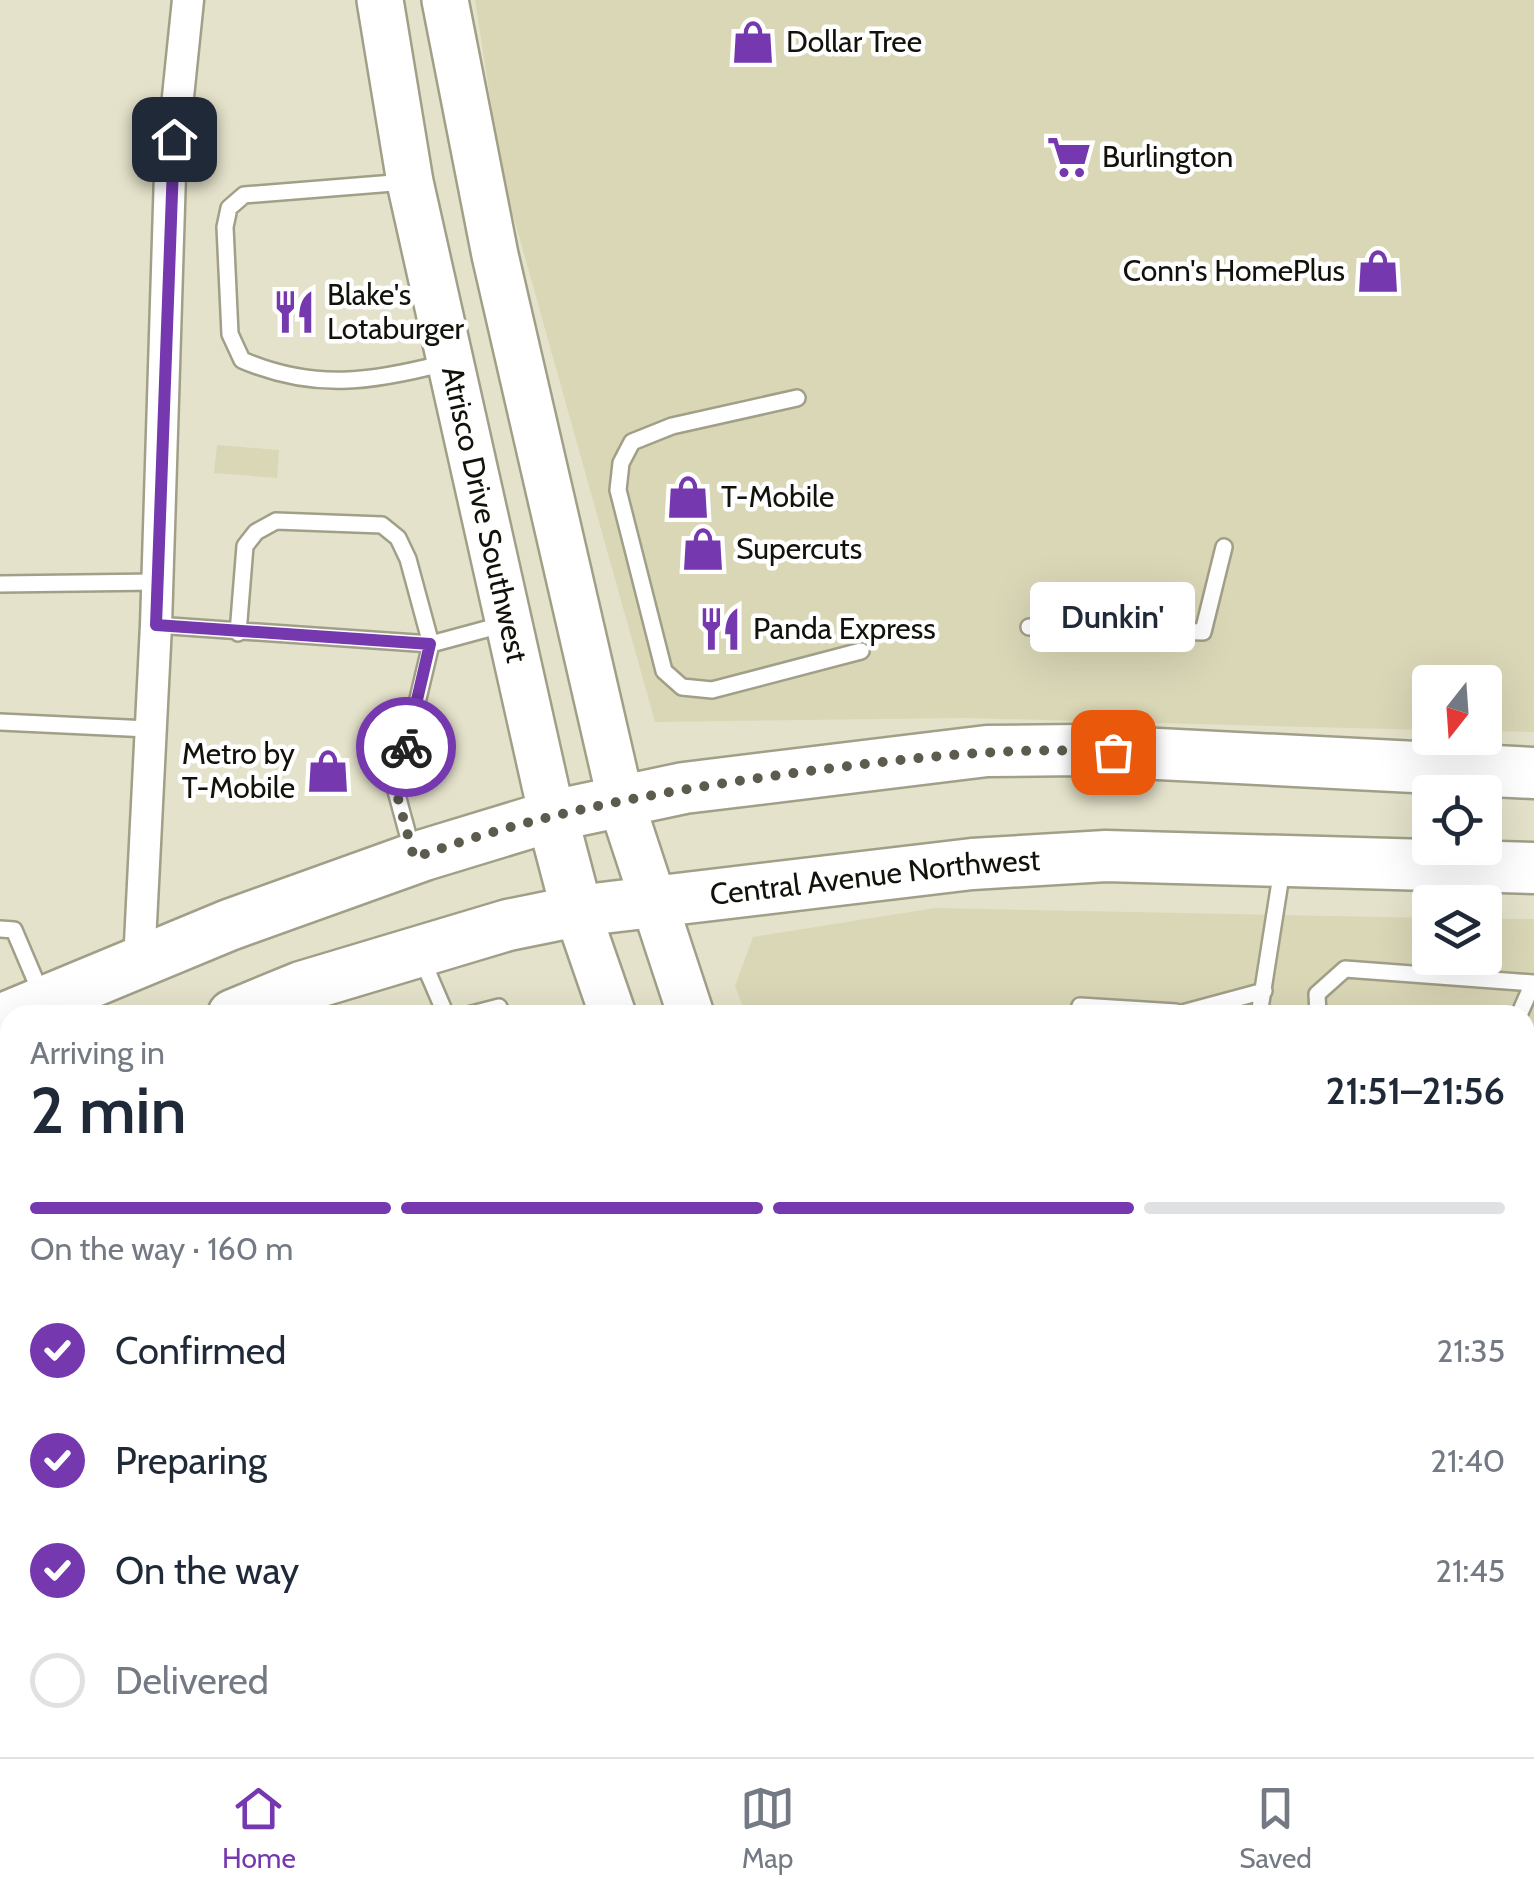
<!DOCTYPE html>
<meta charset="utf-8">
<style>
:root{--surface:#fff;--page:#f2f2f3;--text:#1f2937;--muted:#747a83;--line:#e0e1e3;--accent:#7538ae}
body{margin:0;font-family:Cabin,sans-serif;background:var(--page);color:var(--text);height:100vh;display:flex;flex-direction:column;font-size:38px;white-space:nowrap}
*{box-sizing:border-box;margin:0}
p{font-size:32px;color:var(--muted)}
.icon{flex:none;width:55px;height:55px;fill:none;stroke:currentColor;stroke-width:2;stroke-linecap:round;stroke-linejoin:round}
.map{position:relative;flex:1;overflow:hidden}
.side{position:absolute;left:0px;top:1005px;width:1535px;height:752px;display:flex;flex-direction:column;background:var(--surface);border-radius:30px 30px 0 0;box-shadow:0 10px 40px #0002}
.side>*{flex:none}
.needle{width:65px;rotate:197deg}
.buttons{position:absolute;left:1412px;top:665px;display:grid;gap:20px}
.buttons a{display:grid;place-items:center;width:90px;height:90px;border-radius:10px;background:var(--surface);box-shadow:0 10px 40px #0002;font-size:50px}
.pin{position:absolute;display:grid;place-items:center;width:85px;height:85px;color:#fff;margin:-42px;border-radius:20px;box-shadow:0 5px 15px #0006}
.courier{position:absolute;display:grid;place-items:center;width:100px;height:100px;margin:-50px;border:8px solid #7538ae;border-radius:50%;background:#fff;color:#222;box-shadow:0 2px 12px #0007}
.bubble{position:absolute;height:70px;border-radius:10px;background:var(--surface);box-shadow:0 10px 40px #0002;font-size:32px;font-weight:600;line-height:70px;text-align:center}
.summary em{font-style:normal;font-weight:600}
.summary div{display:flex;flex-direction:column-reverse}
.summary{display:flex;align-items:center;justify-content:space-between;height:170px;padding:0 30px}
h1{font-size:65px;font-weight:600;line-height:75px}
.bar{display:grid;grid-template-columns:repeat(4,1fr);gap:15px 10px;align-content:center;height:120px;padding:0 30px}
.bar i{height:12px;border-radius:8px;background:var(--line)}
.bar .on{background:var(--accent)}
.bar p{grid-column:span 4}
ol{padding:0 30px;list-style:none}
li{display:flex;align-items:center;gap:30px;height:110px}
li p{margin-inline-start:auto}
li .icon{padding:10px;border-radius:50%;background:var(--accent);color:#fff;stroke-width:4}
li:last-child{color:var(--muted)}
li i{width:55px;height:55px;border:5px solid var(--line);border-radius:50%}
.dock{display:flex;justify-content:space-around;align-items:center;height:140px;border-top:2px solid var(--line);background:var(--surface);font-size:28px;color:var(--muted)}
.dock a{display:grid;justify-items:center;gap:5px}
.dock .on{color:var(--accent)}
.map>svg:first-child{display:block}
.built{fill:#dad7b7}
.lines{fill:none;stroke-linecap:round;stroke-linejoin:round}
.service-casing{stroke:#a19f88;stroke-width:20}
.minor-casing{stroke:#a19f88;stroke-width:35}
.secondary-casing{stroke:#a19f88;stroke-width:50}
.primary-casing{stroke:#a19f88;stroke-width:55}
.service{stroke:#fff;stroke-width:15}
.minor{stroke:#fff;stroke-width:30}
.secondary{stroke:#fff;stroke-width:45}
.primary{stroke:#fff;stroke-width:50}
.done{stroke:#5c5b4d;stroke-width:10;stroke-dasharray:0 18}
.route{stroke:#7538ae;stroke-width:12}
.labels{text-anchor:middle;stroke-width:9;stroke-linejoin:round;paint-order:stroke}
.poi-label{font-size:30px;fill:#13120a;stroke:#fff;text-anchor:start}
.street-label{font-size:30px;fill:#13120a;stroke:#fff}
</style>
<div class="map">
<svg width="1534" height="1757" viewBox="0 0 1534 1757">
<rect width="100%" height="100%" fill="#e4e2ca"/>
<path class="built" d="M 475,0 L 1534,0 L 1534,732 L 1485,731 L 1485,682 L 1430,682 L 1430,730 L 964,718 L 655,722 L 502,175 Z
M 217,445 L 279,450 L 277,478 L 214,473 Z
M 935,908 L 1430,918 L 1430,958 L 1485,958 L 1485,919 L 1534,919 L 1534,1757 L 1018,1757 L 1015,1748 L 1525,1748 L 1525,1015 L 746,1015 L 735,986 L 753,937 Z
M 585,1748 L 839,1748 L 844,1757 L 587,1757 Z"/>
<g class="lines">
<g class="service-casing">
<path id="service" d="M 406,182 L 244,195 L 229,208 L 225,227 L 230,334 L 242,360 C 314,391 372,382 445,363
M 797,398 L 672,426 L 632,442 L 621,463 L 618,490 L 664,671 L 682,687 L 712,690 L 861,651
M 0,584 L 157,582
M 156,625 L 431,644 L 396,791 L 412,850
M 1029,627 L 1203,632 L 1224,547
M 238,633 L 245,546 L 256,532 L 276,521 L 382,525 L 398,538 L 408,559 L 431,644 L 505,624
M 0,722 L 149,729
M 0,929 L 14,930 L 42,996
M 422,959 L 446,1015
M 468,1015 L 499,1007 L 501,1015
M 1077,1015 L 1080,1006 L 1176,1012
M 1175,1015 L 1264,991
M 1259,1015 L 1282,869
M 1318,1015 L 1317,994 L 1345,969 L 1533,983 L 1519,1015
M 1087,1748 L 1089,1757"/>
</g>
<g class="minor-casing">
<path id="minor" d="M 139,963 L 156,625 L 170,174 L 188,0
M 231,1748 L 232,1757"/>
</g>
<g class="secondary-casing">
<g id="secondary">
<path id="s1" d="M 380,0 L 410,182 L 552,816"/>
<path d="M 445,0 L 495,255 L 621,802 L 691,1015"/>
<path d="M 577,911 L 613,1015"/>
<path d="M 902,1748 L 906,1757"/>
<path d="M 965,1748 L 969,1757"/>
</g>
</g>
<g class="primary-casing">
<g id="primary">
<path d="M 552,816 L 577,911"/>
<path d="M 12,1015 L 229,925 L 424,855 L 552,816 L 684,788 L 987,751 L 1079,750 L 1534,773"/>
<path id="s2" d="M 233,1015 L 301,987 L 508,925 L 577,911 L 972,864 L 1106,856 L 1534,868"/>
<path d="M 0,1118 L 10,1113"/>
</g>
</g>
<use href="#service" class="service"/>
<use href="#minor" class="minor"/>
<use href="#secondary" class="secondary"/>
<use href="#primary" class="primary"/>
</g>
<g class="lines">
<path class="done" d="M 406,747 L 396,791 L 414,858 C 541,811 675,789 809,771 C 910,758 1011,746 1113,752"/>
<path class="route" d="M 174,139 L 156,625 L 430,644 L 406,747"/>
</g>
<defs>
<g id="shop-bare" transform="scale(3.45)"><path d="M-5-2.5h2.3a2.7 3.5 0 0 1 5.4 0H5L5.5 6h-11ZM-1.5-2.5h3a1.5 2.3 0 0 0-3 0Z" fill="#7538ae" stroke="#fff" stroke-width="2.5" paint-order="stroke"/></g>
<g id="supermarket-bare" transform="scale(3.45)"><path d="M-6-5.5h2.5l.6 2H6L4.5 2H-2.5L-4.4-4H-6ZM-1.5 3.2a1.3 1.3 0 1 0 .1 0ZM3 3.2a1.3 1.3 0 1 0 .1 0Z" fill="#7538ae" stroke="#fff" stroke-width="2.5" paint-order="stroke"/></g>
<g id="restaurant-bare" transform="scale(3.45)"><path d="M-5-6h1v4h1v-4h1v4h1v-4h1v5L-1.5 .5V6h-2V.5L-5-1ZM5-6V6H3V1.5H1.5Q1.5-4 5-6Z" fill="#7538ae" stroke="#fff" stroke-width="2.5" paint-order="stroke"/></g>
</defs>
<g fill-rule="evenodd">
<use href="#shop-bare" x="753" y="42"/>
<use href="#supermarket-bare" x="1069" y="157"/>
<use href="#shop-bare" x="1378" y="271"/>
<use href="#restaurant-bare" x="294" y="312"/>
<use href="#shop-bare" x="688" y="497"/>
<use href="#shop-bare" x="703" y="549"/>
<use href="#restaurant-bare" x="720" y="629"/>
<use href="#shop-bare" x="328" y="771"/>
</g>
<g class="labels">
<g class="poi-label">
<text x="786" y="52">Dollar Tree</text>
<text x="1102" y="167">Burlington</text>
<text x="1345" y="281" text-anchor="end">Conn's HomePlus</text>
<text x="327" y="305">Blake's<tspan x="327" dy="34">Lotaburger</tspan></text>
<text x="721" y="507">T-Mobile</text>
<text x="736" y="559">Supercuts</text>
<text x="753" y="639">Panda Express</text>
<text x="295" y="764" text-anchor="end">Metro by<tspan x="295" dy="34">T-Mobile</tspan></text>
</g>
<g class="street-label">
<text dy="10" stroke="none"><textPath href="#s1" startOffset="525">Atrisco Drive Southwest</textPath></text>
<text dy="10" stroke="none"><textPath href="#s2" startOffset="660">Central Avenue Northwest</textPath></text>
</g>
</g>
</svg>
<div class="buttons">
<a><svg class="needle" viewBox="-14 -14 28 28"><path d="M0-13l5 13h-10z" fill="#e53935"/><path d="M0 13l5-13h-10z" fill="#747a83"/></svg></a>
<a><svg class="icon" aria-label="locate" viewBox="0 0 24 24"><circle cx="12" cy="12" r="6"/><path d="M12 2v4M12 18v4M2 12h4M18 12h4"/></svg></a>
<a><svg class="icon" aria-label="layers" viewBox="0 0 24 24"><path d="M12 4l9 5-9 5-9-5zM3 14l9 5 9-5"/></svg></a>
</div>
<div class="pin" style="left:1113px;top:752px;background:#ea580c"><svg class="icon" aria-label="bag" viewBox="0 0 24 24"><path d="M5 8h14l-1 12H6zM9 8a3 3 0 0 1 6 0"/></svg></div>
<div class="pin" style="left:174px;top:139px;background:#1f2937"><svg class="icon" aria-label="home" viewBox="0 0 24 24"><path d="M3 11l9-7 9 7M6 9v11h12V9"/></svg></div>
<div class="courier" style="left:406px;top:747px"><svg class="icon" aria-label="bike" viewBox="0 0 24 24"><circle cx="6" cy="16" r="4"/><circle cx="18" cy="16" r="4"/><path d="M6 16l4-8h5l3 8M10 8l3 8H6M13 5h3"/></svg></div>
<div class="bubble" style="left:1030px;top:582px;width:165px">Dunkin'</div>
<section class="side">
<div class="summary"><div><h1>2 min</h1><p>Arriving in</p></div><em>21:51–21:56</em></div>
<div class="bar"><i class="on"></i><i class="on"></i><i class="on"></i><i></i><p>On the way · 160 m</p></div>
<ol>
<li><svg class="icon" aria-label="check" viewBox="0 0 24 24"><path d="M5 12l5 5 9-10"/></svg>Confirmed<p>21:35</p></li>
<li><svg class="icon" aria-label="check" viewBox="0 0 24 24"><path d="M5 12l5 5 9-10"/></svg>Preparing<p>21:40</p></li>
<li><svg class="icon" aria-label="check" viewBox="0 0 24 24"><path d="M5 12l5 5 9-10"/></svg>On the way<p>21:45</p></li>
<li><i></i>Delivered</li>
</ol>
</section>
</div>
<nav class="dock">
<a class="on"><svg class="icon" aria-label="home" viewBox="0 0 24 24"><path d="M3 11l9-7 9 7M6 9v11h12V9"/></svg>Home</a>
<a><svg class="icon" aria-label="map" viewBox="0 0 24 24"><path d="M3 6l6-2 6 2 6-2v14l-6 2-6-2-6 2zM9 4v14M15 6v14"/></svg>Map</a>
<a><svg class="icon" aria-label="saved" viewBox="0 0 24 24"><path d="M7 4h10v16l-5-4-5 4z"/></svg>Saved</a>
</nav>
